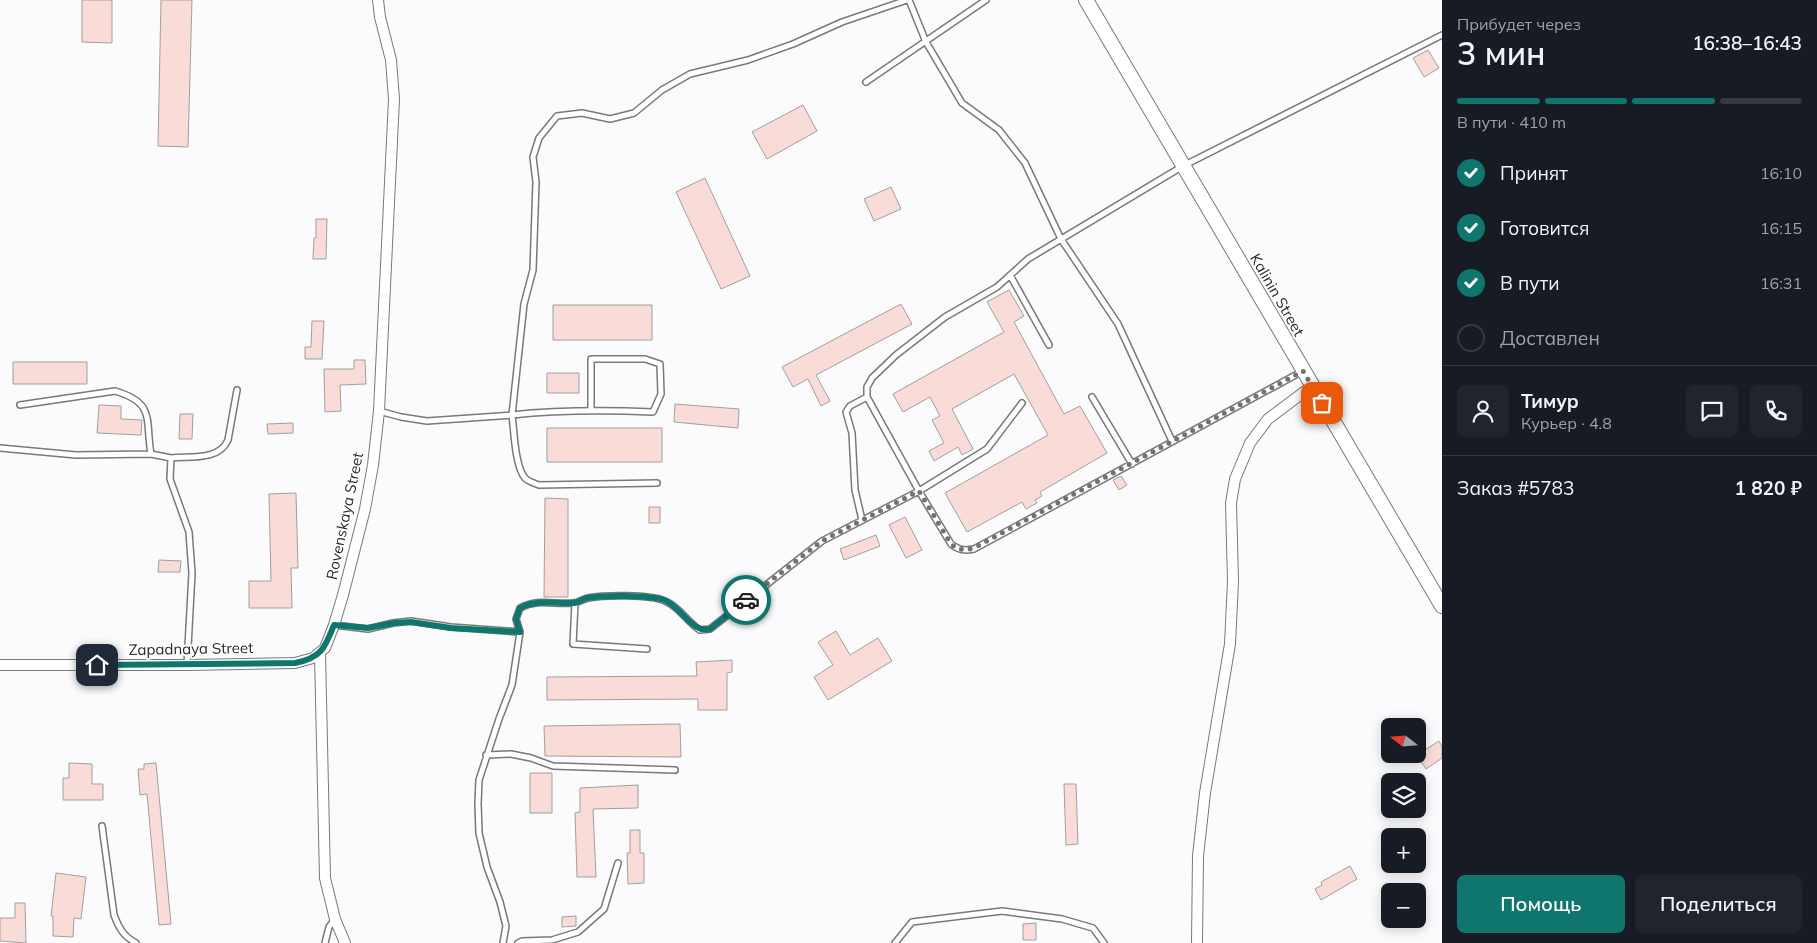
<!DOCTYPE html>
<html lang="ru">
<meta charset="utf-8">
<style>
:root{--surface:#171b24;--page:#20242c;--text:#f1f3f6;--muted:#9ea1a6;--line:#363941;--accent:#0f766e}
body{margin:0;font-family:Mulish,sans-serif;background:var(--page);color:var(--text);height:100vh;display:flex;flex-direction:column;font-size:19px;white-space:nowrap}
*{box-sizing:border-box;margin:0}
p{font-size:16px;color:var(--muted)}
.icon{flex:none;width:28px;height:28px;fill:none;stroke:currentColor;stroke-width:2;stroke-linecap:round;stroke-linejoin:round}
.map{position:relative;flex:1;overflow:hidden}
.panel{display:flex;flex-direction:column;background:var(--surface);width:375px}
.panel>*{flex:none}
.needle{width:32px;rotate:287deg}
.buttons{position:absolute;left:1381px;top:718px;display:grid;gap:10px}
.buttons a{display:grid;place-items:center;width:45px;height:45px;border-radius:8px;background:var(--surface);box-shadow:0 2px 12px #0003;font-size:25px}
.pin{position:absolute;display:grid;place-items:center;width:42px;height:42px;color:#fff;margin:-21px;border-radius:10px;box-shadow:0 2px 8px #0006}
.courier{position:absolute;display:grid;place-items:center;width:50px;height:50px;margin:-25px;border:4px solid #0f766e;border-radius:50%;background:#fff;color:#222;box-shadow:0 1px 6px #0007}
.overview em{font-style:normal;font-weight:600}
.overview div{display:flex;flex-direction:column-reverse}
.overview{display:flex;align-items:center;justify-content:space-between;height:85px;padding:0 15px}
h1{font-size:32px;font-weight:600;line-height:38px}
.bar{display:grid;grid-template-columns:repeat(4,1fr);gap:8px 5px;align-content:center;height:60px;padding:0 15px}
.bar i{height:6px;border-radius:4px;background:var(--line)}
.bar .on{background:var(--accent)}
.bar p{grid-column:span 4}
.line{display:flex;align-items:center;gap:12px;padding:0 15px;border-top:1px solid var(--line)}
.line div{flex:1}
.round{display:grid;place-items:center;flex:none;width:52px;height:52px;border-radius:8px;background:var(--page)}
ol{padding:0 15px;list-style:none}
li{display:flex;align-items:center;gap:15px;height:55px}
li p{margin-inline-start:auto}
li .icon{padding:5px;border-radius:50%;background:var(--accent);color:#fff;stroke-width:4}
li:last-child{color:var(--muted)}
li i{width:28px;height:28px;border:2px solid var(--line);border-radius:50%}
.button{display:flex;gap:10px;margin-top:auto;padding:10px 15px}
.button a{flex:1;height:58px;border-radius:8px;background:var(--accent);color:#fff;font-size:20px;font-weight:600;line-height:58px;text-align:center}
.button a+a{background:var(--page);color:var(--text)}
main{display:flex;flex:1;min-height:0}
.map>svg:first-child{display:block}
.building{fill:#f9dcd7;stroke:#a19f9e}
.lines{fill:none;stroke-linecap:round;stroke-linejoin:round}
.lane-casing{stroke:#79797b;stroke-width:8}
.street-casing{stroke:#79797b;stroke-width:12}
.secondary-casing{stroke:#79797b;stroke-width:16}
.lane{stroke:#fff;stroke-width:5}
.street{stroke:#fff;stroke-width:10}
.secondary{stroke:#fff;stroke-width:14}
.done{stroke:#727273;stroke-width:5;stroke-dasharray:0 9}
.route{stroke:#0f766e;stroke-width:6}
.labels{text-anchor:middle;stroke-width:4;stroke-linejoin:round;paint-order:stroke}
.street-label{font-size:15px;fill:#292929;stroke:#fff}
</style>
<main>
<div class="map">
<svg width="1442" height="943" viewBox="0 0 1442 943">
<rect width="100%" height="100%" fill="#fbfbfd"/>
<path class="building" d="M 82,0 L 112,0 L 112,43 L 82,42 Z
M 161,0 L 192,0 L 188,147 L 158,146 Z
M 1428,50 L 1439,68 L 1424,77 L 1413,58 Z
M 803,105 L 817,131 L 767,159 L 752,132 Z
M 705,178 L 750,276 L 721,289 L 676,192 Z
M 891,187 L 901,209 L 874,221 L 864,199 Z
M 316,219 L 327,219 L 326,259 L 313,259 L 314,238 L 316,238 Z
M 1009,290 L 1024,316 L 1014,322 L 1064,414 L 1080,406 L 1107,453 L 1040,492 L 1042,496 L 1035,500 L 1037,503 L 1026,509 L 1022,502 L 967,532 L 945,493 L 1048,435 L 1014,374 L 952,409 L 973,449 L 962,455 L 958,447 L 934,461 L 929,451 L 944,443 L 932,420 L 940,416 L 930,397 L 903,412 L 893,394 L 1004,332 L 987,302 Z
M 901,304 L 912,324 L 816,375 L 830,401 L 821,406 L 808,379 L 793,387 L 782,367 Z
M 553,305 L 652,305 L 652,340 L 553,340 Z
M 312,321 L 324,321 L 322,359 L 305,359 L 305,347 L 311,347 Z
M 354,360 L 365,360 L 366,384 L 340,385 L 341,411 L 325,412 L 324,369 L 354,369 Z
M 13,362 L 87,362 L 87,384 L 13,384 Z
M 547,373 L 579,373 L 579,393 L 547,393 Z
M 675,404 L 739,409 L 738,428 L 674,422 Z
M 99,405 L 121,406 L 121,419 L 142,420 L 141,435 L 97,433 Z
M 180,414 L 193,414 L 192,439 L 179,439 Z
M 293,423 L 293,433 L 268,434 L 267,424 Z
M 547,428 L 662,428 L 662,462 L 547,462 Z
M 1121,476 L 1127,485 L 1119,490 L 1113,480 Z
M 296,493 L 298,568 L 291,568 L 292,608 L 249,608 L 249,581 L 271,581 L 269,494 Z
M 545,498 L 568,499 L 568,597 L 544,597 Z
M 649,507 L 660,507 L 660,523 L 649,523 Z
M 905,517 L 922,550 L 906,558 L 889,525 Z
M 876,535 L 880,546 L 844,560 L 840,549 Z
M 159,560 L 181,561 L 180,572 L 158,572 Z
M 836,631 L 850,655 L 878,638 L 892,661 L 828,700 L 814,677 L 833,665 L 818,642 Z
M 732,660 L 732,672 L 727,673 L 727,710 L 698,710 L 698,699 L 547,700 L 547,677 L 697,676 L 696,662 Z
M 680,724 L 681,757 L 545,756 L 544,726 Z
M 1439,741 L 1442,747 L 1442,758 L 1426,769 L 1417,755 Z
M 69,763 L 92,764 L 92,784 L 103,784 L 103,800 L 63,800 L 63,778 L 69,778 Z
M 156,763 L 171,924 L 159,925 L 147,794 L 140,795 L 138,769 L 144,769 L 144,764 Z
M 530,773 L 552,773 L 552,813 L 530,813 Z
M 1064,784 L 1076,784 L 1078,844 L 1066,845 Z
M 638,785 L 638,808 L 593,809 L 596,877 L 577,877 L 575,813 L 580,812 L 580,788 Z
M 630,830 L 640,830 L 640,853 L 644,853 L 644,883 L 628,884 L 627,853 L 630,853 Z
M 1350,866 L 1357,879 L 1321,900 L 1315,889 L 1322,885 L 1321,882 Z
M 56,873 L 86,877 L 81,919 L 74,918 L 73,937 L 53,936 L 53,916 L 51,916 Z
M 15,903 L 25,903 L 26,943 L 0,941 L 0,918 L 15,918 Z
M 576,916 L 576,926 L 562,927 L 562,917 Z
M 1036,923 L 1036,940 L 1023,940 L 1023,924 Z"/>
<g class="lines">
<g class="lane-casing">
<path id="lane" d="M 909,0 L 926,42 L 962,103 L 999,130 L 1025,163 L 1061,239 L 1118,324 L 1172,441
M 866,82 L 986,0
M 1010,275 L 1049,345
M 1303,371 L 974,549 C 964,551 959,550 951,544 L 919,491 L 867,397 L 867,387 L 872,378 L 896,355 L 945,317 L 997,287 L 1028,259 L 1183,166 L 1442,35
M 1092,397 L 1132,464
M 20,405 L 115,391 C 156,403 145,420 151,454
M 591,410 L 591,359 L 645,359 L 660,364 L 661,394 L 653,412 C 605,410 559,410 512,415 C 514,430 515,467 525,478 C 529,482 534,483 539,485 L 657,483
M 379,411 L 401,417 L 427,421 L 512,415 L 524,304 L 533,270 L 536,182 L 533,157 L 539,138 L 557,116 L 582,113 L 610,119 L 634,113 L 662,90 L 690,74 L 748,60 L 793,44 L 842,22 L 907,0
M 0,448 L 76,455 L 151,454 L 171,458 L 170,479 L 189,532 L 192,573 L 187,665
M 171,458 C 190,456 219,461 228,440 L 237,390
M 862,520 L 855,490 L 852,433 L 846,412 L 850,406 L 867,397
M 575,603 L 573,644 L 647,649
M 334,625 L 368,629 L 393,623 L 411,621 L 451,627 L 520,632
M 486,755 L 511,754 L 531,758 L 553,766 L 675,770
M 102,826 L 114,915 C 119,928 123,936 136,943
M 325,943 L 329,927 L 335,919
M 503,943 L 506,926 L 500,902 L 487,867 L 479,833 L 478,803 L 479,780 L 499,719 L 512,685 L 520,632 L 516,619 L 520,608 C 539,598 553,605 573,603 C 578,603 583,599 588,598 C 604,595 650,594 665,601 C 680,607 687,622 700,630 L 710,629 L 822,541 L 919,491 L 987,449 L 1022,403
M 518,943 L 522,941 L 552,940 L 578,932 L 604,909 L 618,863
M 895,943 L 912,922 L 1002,911 L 1062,919 L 1093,928 L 1104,943"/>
</g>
<g class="street-casing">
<path id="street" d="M 320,653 L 325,878 L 335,919 L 345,943
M 0,665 L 187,665 L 295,663 L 313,658 L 325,648 L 334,625 L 343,595 L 365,509 L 373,465 L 379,411 L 394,99 L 391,60 L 380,17 L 378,0
M 1197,943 L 1198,856 L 1205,793 L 1230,644 L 1233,581 L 1231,503 L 1235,479 L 1250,443 L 1268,419 L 1312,386"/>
</g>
<g class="secondary-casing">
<path id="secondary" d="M 1086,0 L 1442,606"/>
</g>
<use href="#lane" class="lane"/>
<use href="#street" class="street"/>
<use href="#secondary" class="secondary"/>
</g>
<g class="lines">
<path class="done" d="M 746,600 L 822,541 L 919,491 L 951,544 C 959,550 964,551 974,548 L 1303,371 L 1322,403"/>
<path class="route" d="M 97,665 L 295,663 C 321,658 325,648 334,625 L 368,628 L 394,623 L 411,622 L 451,628 L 520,632 L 516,619 L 520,608 C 538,599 554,604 573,603 C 578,603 582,599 587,598 C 603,595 649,595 664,600 C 682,607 692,634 710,629 L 746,600"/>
</g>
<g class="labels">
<g class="street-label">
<text transform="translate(1277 295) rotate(60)" y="5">Kalinin Street</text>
<text transform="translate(345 516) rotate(-78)" y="5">Rovenskaya Street</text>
<text transform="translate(191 649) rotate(-1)" y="5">Zapadnaya Street</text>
</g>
</g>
</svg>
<div class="buttons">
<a><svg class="needle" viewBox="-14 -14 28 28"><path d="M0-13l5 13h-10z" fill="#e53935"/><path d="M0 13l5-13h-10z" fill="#9ea1a6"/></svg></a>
<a><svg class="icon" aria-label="layers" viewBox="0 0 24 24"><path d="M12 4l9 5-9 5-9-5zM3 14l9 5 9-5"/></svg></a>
<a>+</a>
<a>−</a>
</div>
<div class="pin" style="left:1322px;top:403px;background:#ea580c"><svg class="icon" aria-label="bag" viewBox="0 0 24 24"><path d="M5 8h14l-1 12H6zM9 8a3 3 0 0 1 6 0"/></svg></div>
<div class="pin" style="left:97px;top:665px;background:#1f2937"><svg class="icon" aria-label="home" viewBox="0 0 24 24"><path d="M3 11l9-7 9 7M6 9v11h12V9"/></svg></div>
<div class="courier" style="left:746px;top:600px"><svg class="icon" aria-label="car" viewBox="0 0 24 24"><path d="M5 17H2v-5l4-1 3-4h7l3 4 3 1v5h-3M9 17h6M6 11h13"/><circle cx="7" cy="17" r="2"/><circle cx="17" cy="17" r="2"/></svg></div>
</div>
<section class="panel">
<div class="overview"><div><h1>3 мин</h1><p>Прибудет через</p></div><em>16:38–16:43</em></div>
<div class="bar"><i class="on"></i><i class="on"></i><i class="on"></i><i></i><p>В пути · 410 m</p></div>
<ol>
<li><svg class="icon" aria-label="check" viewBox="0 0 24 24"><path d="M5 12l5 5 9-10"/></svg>Принят<p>16:10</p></li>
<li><svg class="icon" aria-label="check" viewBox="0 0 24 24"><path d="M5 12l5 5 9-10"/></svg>Готовится<p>16:15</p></li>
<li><svg class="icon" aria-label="check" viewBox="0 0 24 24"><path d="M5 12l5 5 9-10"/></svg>В пути<p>16:31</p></li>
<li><i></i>Доставлен</li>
</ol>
<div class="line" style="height:90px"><a class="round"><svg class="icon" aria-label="person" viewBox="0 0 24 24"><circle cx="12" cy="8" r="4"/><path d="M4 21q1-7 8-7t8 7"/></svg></a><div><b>Тимур</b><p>Курьер · 4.8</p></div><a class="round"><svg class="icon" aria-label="chat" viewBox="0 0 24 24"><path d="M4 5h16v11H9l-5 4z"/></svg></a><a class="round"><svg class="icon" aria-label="phone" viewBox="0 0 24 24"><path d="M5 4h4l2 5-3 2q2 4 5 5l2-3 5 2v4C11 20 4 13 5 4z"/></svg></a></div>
<div class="line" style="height:65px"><div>Заказ #5783</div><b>1 820 ₽</b></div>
<div class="button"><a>Помощь</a><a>Поделиться</a></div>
</section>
</main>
